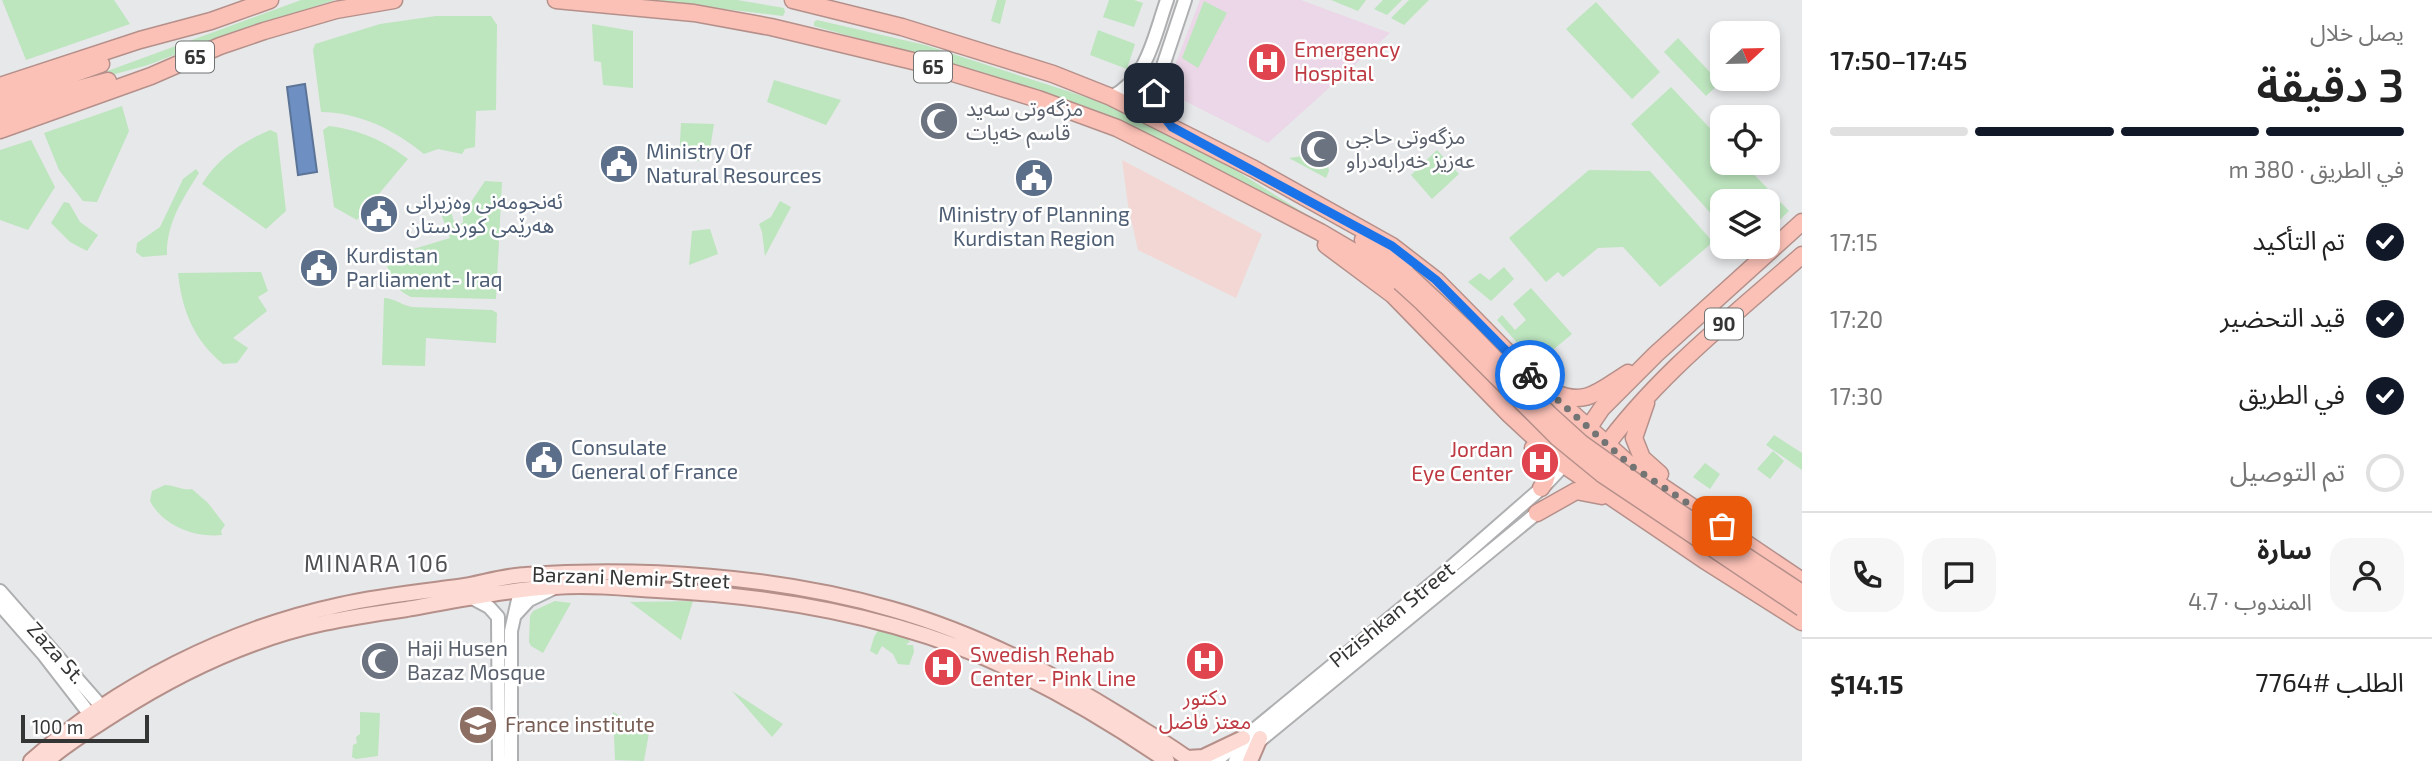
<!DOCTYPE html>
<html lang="ar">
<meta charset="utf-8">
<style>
:root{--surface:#fff;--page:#f6f6f6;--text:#222;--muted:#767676;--line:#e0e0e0;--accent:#111827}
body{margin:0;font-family:"Exo 2","Noto Sans Arabic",sans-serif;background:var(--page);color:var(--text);direction:rtl;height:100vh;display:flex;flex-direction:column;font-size:26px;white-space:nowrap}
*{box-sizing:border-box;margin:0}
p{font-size:23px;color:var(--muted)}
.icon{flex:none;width:38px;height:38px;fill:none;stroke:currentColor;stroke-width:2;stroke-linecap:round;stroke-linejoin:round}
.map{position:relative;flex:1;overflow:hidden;direction:ltr}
.details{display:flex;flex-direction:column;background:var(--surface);width:630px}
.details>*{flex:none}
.needle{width:46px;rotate:68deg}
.fabs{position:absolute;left:1710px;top:21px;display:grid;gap:14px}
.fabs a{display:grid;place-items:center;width:70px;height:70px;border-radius:14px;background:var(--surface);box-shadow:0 4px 10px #0003;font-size:35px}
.scale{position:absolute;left:21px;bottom:18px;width:128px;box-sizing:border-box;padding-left:7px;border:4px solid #343535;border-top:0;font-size:19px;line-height:24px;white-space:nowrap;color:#343535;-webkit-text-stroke:5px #fff;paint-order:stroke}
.pin{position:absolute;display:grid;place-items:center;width:60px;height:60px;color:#fff;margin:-30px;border-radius:14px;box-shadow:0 4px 10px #0006}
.courier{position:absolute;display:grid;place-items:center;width:70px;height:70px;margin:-35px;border:5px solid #1a73e8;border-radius:50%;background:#fff;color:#222;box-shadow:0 2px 9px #0007}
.summary em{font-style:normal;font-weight:600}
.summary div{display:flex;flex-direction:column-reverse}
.summary{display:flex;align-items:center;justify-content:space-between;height:119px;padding:0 28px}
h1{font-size:46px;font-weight:600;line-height:52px}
.bar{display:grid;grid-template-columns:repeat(4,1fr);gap:10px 7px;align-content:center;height:84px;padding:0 28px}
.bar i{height:9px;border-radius:5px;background:var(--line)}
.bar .current{background:var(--accent)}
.bar p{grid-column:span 4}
.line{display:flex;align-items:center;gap:18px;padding:0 28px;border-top:2px solid var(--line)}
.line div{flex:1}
.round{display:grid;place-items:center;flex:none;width:74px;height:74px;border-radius:21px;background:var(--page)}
ol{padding:0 28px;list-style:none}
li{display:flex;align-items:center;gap:21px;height:77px}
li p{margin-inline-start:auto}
li .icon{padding:7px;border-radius:50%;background:var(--accent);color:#fff;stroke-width:4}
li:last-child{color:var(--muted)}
li i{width:38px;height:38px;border:4px solid var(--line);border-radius:50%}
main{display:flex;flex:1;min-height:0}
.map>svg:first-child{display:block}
.education{fill:#f2d7d4}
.medical{fill:#ebd7e7}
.green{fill:#bde5be}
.water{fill:#6d8fc1;stroke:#5c7497;stroke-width:2}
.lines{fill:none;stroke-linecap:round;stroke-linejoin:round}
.secondary-casing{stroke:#aeafb1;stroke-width:16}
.primary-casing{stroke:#b5908a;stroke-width:18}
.highway-casing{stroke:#b5908a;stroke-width:19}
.secondary{stroke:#fff;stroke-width:12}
.primary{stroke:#fddad4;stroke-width:14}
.highway{stroke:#fbc1b7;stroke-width:16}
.highway-bridge-casing{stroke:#b5908a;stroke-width:19;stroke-linecap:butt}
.highway-bridge{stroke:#fbc1b7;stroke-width:16}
.done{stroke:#737474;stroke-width:7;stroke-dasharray:0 12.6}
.route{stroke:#1a73e8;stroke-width:9}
.labels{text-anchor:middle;stroke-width:5;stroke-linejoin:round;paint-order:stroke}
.shield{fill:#fff;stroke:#717272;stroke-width:2}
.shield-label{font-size:19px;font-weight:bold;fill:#343535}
.health-label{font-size:21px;fill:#be3a42;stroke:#fff;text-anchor:start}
.worship-label{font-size:21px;fill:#5b616d;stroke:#fff;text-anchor:start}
.service-label{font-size:21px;fill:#4e5e75;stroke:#fff;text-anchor:start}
.street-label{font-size:21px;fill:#343535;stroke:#fff}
.education-label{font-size:21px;fill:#785e54;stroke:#fff;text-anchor:start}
.neighbourhood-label{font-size:23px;letter-spacing:2px;fill:#4f5052;stroke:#fff}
</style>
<main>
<section class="details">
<div class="summary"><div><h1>3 دقيقة</h1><p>يصل خلال</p></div><em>17:45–17:50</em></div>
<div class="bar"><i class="current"></i><i class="current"></i><i class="current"></i><i></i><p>في الطريق · 380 m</p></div>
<ol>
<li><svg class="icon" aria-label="check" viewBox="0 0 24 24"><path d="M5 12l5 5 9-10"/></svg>تم التأكيد<p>17:15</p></li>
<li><svg class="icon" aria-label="check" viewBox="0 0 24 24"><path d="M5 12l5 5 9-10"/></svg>قيد التحضير<p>17:20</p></li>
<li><svg class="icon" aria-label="check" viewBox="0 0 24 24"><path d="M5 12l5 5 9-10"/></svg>في الطريق<p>17:30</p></li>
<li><i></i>تم التوصيل</li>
</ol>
<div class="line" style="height:126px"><a class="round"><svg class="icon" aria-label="person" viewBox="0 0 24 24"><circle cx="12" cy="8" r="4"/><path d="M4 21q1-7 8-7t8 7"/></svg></a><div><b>سارة</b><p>المندوب · 4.7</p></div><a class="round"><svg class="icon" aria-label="chat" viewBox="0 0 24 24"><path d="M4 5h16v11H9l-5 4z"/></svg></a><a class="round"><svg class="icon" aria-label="phone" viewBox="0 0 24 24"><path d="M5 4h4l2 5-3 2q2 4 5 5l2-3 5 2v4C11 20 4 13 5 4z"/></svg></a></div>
<div class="line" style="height:91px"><div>الطلب #7764</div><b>$14.15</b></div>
</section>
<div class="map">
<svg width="1802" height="761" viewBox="0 0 1802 761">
<rect width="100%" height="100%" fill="#e7e8ea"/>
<path class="education" d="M 1122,160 L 1262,234 L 1236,298 L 1138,250 L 1128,205 Z"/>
<path class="medical" d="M 1200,0 L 1301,0 L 1390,33 L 1268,143 L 1165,91 Z
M 939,648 L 960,655 L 945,687 L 926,679 Z"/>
<path class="green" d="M 2,0 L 114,0 L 130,24 L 26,60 Z
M 301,0 L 335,0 L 231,33 L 148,65 L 53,91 Z
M 648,0 L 737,0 L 784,8 L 785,12 L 783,16 Z
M 997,0 L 1006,0 L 1000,24 L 991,21 Z
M 1109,0 L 1134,0 L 1143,3 L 1134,27 L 1103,17 Z
M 1331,0 L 1366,0 L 1358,11 Z
M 1383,0 L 1402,0 L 1387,15 L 1374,9 Z
M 1409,0 L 1429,0 L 1404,25 L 1391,18 Z
M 1204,1 L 1227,13 L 1198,68 L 1182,58 Z
M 1596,2 L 1660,72 L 1632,99 L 1566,29 Z
M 436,16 L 491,16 L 497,25 L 496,110 L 476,111 L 475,147 L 465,149 L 462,154 L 438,149 L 424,154 C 393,129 361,113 321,112 L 313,50 L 315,44 L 380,24 Z
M 817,20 L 925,45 L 1086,97 L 1140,118 L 1216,158 L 1336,233 L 1211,167 L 921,56 L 814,26 L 814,22 Z
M 592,24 L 633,31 L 633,88 L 603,85 L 601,62 L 594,61 Z
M 1098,30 L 1135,44 L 1127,69 L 1090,55 Z
M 1678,38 L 1720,83 L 1706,96 L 1664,52 Z
M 774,80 L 841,100 L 826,125 L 767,102 Z
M 1671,87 L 1722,141 L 1722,163 L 1743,163 L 1789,211 L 1768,231 L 1768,201 L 1722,201 L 1722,226 L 1631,124 Z
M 122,106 L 129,131 L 97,202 L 83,201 L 59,170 L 44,133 Z
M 681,123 L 714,124 L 708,161 L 679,160 Z
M 329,126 C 360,130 383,140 408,159 L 357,220 L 334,207 L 323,130 Z
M 270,130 L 277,133 L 286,211 L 266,229 L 202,184 C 218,158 242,142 270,130 Z
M 31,140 L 55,187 L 28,230 L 0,220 L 0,150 Z
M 1437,150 L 1459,174 L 1432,199 L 1411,175 Z
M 1303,156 L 1306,159 L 1326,157 L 1329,171 L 1326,178 L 1289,158 Z
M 196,169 L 199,173 C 183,198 166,224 167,255 L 142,257 L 136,252 L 137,243 L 160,227 L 183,179 Z
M 1589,170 L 1650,171 L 1713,242 L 1660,287 L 1623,247 L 1598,248 L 1563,277 L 1558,272 L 1546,282 L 1509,238 Z
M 485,181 L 502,182 L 496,299 L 411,297 C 395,290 386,274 387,257 L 450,238 L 442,216 L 451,212 L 455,225 L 463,223 L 463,214 Z
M 780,201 L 791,207 L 765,256 L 762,232 L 759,224 L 771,217 Z
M 64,202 L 69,203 L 80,222 L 98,235 L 87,251 L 70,242 L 51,223 Z
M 710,229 L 718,254 L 689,265 L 692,231 Z
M 1504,267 L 1514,279 L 1491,301 L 1468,282 L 1480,273 L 1489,280 Z
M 261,272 L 268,291 L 258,297 L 267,311 L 233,338 L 248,348 L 237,363 L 223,364 C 194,340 182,311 178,273 Z
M 1531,288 L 1572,334 L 1536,364 L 1497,320 L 1502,315 L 1515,330 L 1526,320 L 1513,304 Z
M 384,298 C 394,298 401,305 412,307 L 492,310 L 497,313 L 496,343 L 426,338 L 425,366 L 382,365 Z
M 1774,435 L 1802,453 L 1802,470 L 1766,445 Z
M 1773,451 L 1784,461 L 1770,479 L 1757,469 Z
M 1705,463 L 1720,474 L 1710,489 L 1693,477 Z
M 165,485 C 175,485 183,491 192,489 L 208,503 L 225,525 L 221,531 L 222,535 C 195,538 163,526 150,501 L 152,491 Z
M 555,601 L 571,603 L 543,653 L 531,646 L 529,642 L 530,616 L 533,611 Z
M 693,601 L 681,640 L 630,602 Z
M 879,629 L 908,639 L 910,642 L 906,644 L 908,645 L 913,645 L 914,652 L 909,665 L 898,664 L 893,654 L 882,646 L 877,655 L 870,651 L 874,637 Z
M 732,691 L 783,724 L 772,737 Z
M 360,712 L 380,713 L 378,756 L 356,759 L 352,757 L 353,745 L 357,743 L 356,737 L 360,734 Z
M 613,712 L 649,733 L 644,761 L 615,760 Z"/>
<path class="water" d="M 305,84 L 317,172 L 298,175 L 287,87 Z"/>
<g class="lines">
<g class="secondary-casing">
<path id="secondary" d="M 1111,97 C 1148,79 1154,36 1167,0
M 1172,126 L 1157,108 L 1154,93 L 1185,0
M 0,591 L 108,714
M 472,598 L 489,607 L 498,617 L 499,761
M 0,605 L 44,655 L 95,721
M 516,614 L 529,600 L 552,589
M 511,761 L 511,631 L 520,591
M 1216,761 L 1435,581 L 1545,485 L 1564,465
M 1235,761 L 1543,508"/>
</g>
<g class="primary-casing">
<path id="primary" d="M 1187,758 L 1203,757 L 1243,738
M 31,761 C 117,685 228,629 340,605 C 379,596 419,592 458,587 C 480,584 503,576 525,575 C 642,567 779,576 891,609 C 973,632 1051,672 1123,717 C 1145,731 1170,745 1191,761
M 47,761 C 68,742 93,728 116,713 C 180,672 249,639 324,623 C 351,617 379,613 407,609 C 456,600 506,590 555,587 C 589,584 623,588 657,590 C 778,596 902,617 1012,670 C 1066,696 1118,727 1167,761
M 1250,761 L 1260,738"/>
</g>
<g class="highway-casing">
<path id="highway" d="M 556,0 L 694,13 L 771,27 L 917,62 L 1038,99 L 1117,128 L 1185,162 L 1320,232 L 1378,266 L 1400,282
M 793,0 L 902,27 L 1053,74 L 1111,97 L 1254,169 L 1392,246 L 1436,280 L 1534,379 L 1630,465 L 1802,581
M 0,86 L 140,40 L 211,21 L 270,0
M 0,100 L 101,64
M 0,114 L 37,100 L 108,81
M 0,130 L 151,76 L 220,46 L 264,31 L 336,10 L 394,0
M 1363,240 L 1407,274
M 1326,245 L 1393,295 L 1510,415 L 1564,465 L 1704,560 L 1802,622
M 1554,392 C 1585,408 1602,389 1628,373
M 1646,403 L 1634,438 L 1642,458 L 1660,474
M 1583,436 L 1602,408 L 1656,354 L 1802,222
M 1533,448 C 1545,461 1553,472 1541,488
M 1602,451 C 1656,376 1733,316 1802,255
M 1537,513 L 1576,491 L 1602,496"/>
</g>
<use href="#secondary" class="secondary"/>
<use href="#primary" class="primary"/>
<use href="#highway" class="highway"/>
<g class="highway-bridge-casing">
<path id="highway-bridge" d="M 1407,274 L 1466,329 L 1549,414 L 1581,443 L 1668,505 L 1802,593
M 1400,282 L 1422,302 L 1558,438 L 1602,474 L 1802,608"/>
</g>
<use href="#highway-bridge" class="highway-bridge"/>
</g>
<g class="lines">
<path class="done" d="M 1530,375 L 1630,465 L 1722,526"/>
<path class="route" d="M 1154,93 L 1157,108 L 1172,127 L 1392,246 L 1436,280 L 1530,375"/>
</g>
<defs>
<g id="hospital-disc" transform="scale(2.0125)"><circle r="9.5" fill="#e0444e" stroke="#fff"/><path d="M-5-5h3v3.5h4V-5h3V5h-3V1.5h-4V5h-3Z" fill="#fff"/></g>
<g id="mosque-disc" transform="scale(2.0125)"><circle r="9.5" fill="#6b7280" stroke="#fff"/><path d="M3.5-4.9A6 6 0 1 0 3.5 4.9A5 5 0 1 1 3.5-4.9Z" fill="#fff"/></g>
<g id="civic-disc" transform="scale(2.0125)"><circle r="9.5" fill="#5c6f8a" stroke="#fff"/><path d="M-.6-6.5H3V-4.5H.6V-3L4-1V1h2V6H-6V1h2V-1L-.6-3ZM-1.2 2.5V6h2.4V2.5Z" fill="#fff"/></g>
<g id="university-disc" transform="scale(2.0125)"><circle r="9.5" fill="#8d6e63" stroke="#fff"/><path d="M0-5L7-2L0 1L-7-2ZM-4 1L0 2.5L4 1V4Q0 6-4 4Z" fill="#fff"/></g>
</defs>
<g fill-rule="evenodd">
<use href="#hospital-disc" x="1267" y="62"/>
<use href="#mosque-disc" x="939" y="121"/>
<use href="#mosque-disc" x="1319" y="149"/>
<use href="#civic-disc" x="619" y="164"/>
<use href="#civic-disc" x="1034" y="178"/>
<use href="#civic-disc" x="379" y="214"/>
<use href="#civic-disc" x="319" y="268"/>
<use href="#civic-disc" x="544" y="460"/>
<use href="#hospital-disc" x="1540" y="462"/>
<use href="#mosque-disc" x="380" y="661"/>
<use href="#hospital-disc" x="1205" y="661"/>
<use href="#hospital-disc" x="943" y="667"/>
<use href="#university-disc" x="478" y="725"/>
</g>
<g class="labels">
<g class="shield">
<rect x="176" y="41.5" width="38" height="31" rx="5"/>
<rect x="914" y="51.5" width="38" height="31" rx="5"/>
<rect x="1705" y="308.5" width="38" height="31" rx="5"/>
</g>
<g class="shield-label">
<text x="195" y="64">65</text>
<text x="933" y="74">65</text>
<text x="1724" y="331">90</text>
</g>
<g class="health-label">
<text x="1294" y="57">Emergency<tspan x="1294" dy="24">Hospital</tspan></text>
<text x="1513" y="457" text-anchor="end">Jordan<tspan x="1513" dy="24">Eye Center</tspan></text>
<text x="970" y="662">Swedish Rehab<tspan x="970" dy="24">Center - Pink Line</tspan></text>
<text x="1205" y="705" text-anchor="middle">دكتور<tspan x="1205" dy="24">معتز فاضل</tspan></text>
</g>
<g class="worship-label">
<text x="966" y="116">مزگەوتی سەید<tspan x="966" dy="24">قاسم خەیات</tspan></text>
<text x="1346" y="144">مزگەوتی حاجی<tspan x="1346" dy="24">عەزیز خەرابەدراو</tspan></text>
<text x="407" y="656">Haji Husen<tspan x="407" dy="24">Bazaz Mosque</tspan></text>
</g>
<g class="service-label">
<text x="646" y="159">Ministry Of<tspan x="646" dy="24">Natural Resources</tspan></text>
<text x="406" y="209">ئەنجومەنی وەزیرانی<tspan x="406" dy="24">هەرێمی کوردستان</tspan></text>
<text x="1034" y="222" text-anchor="middle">Ministry of Planning<tspan x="1034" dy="24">Kurdistan Region</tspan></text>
<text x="346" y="263">Kurdistan<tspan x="346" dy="24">Parliament- Iraq</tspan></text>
<text x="571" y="455">Consulate<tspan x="571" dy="24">General of France</tspan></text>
</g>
<g class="street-label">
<text transform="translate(631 578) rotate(2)" y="7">Barzani Nemir Street</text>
<text transform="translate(1392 615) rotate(-39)" y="7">Pizishkan Street</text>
<text transform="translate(56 653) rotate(48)" y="7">Zaza St.</text>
</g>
<g class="education-label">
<text x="505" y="732">France institute</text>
</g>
<g class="neighbourhood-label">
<text x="377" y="572">MINARA 106</text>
</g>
</g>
</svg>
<div class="fabs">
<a><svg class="needle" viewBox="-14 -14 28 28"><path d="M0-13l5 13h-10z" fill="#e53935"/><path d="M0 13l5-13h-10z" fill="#767676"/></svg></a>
<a><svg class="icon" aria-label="locate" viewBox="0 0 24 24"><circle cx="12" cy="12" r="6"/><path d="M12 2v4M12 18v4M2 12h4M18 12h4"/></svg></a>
<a><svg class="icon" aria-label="layers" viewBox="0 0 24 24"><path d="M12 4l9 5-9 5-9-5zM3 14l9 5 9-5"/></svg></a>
</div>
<div class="scale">100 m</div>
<div class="pin" style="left:1722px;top:526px;background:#ea580c"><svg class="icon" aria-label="bag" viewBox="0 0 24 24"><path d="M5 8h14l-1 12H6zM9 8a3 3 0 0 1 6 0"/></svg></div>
<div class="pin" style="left:1154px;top:93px;background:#1f2937"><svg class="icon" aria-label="home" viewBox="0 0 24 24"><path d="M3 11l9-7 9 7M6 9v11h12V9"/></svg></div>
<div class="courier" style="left:1530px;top:375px"><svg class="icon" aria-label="bike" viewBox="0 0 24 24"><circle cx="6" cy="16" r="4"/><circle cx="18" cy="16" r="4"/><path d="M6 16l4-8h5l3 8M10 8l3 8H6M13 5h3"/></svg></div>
</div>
</main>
